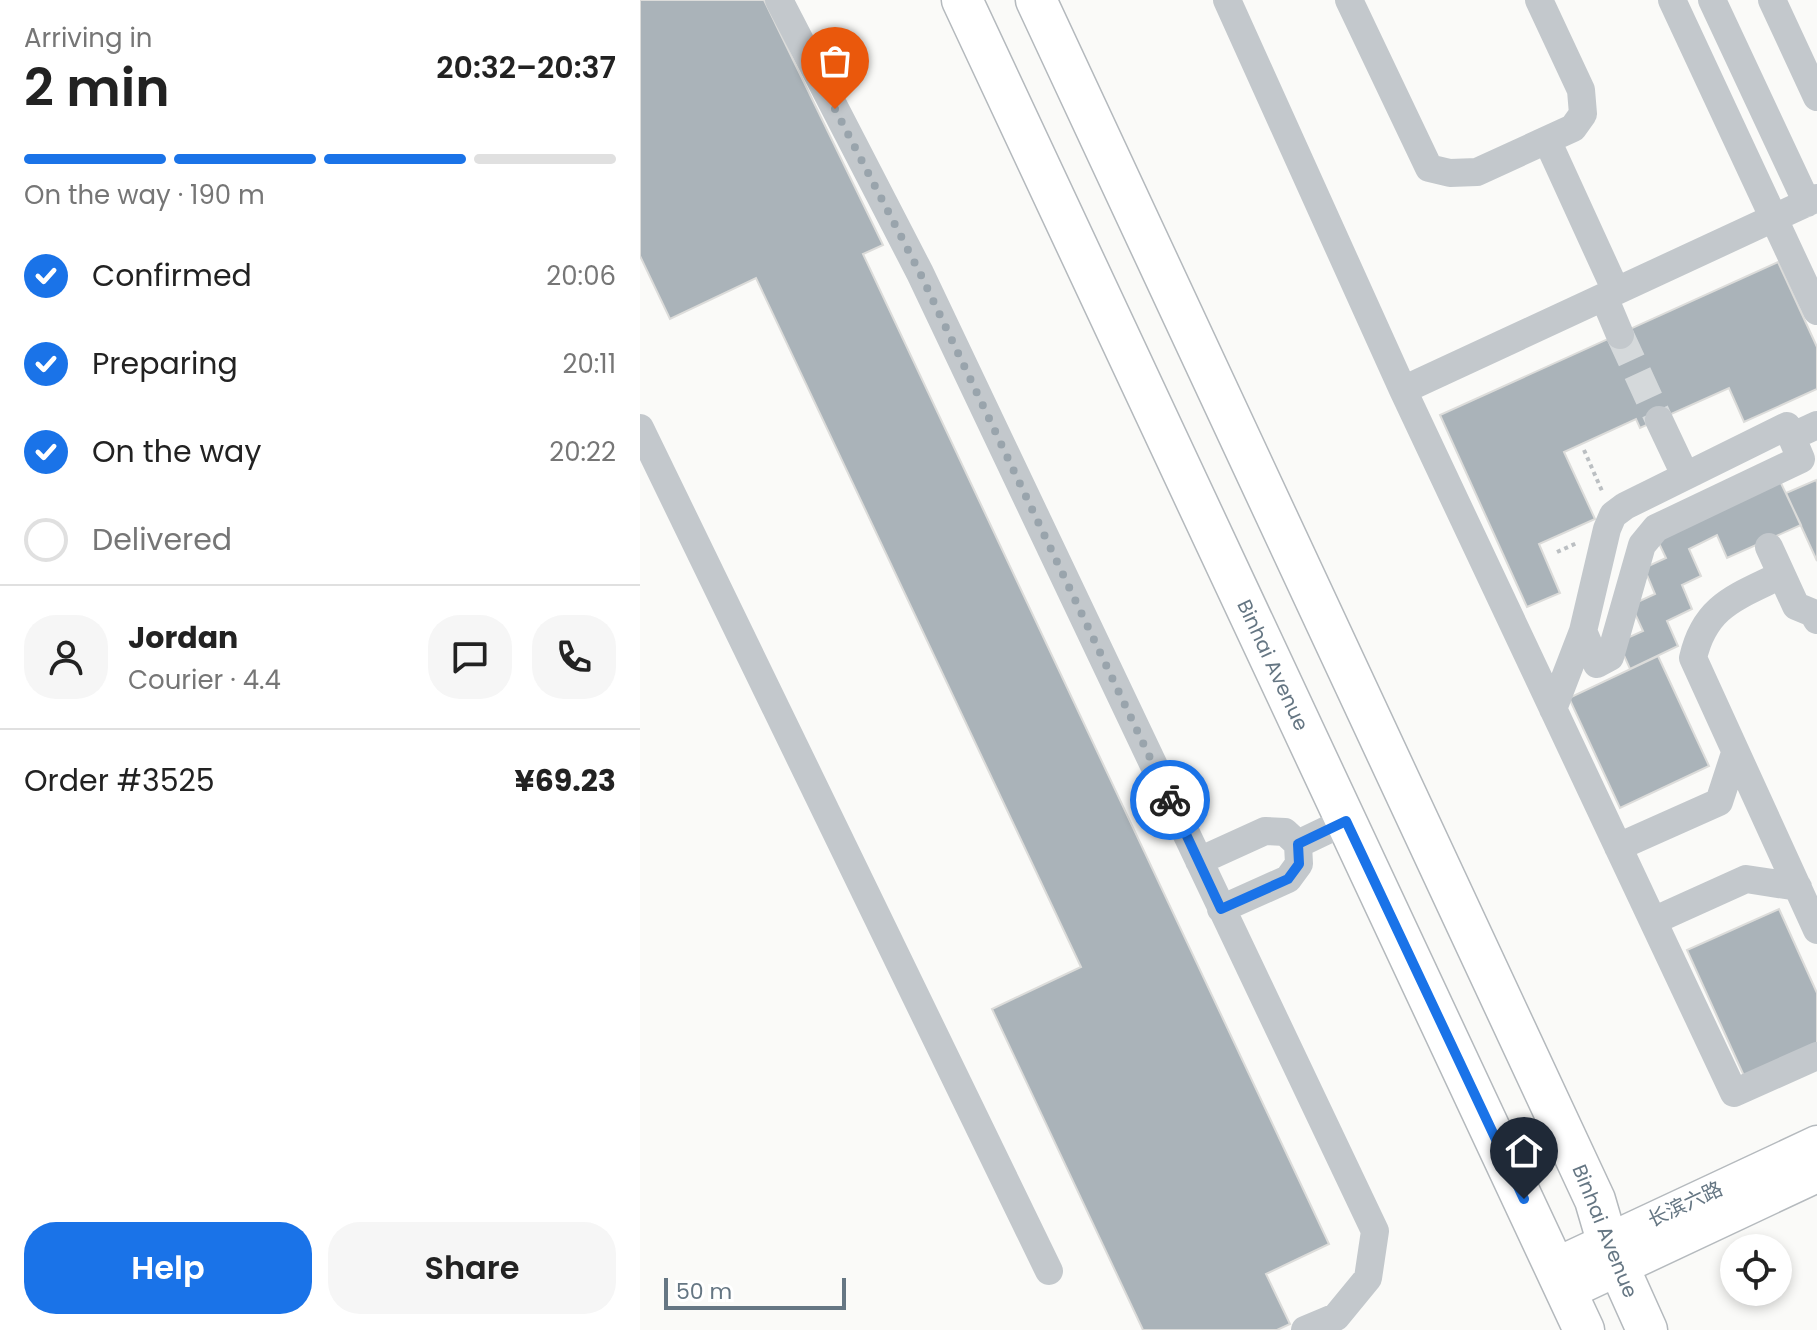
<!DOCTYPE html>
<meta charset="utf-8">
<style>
:root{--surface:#fff;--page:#f6f6f6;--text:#222;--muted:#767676;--line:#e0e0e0;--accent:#1a73e8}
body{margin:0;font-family:Poppins,"Noto Sans SC",sans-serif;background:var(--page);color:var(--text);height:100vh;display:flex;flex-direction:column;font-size:30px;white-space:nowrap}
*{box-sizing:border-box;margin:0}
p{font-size:26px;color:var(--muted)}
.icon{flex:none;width:44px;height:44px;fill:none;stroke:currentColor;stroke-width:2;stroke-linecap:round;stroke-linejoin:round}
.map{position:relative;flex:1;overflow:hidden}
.drawer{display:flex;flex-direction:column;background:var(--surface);width:640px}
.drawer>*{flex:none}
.controls{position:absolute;left:1080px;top:1234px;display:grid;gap:16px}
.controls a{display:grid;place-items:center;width:72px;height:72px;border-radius:50%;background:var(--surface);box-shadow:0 4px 12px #0003;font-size:40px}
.scale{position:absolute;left:24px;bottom:20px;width:182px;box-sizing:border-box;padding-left:8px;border:4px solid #657683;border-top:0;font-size:22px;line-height:28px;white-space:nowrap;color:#657683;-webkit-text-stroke:6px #fff;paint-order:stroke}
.pin{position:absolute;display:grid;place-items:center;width:68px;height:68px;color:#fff;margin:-82px -34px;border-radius:50% 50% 50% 0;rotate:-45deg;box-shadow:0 0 8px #0007}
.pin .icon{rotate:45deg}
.courier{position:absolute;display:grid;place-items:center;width:80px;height:80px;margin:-40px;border:6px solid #1a73e8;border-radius:50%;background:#fff;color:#222;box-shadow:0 2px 10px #0007}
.head em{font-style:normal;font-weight:600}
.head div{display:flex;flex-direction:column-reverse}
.head{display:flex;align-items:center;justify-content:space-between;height:136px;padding:0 24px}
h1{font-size:52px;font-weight:600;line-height:60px}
.bar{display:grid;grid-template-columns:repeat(4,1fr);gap:12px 8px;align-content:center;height:96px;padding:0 24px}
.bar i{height:10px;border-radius:6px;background:var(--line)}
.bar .current{background:var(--accent)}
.bar p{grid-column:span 4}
.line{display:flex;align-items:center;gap:20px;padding:0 24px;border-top:2px solid var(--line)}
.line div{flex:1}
.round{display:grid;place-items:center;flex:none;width:84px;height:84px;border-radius:32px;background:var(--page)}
ol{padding:0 24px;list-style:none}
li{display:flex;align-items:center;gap:24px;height:88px}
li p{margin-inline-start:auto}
li .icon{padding:8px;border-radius:50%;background:var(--accent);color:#fff;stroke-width:4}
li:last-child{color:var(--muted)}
li i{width:44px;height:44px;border:4px solid var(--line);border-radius:50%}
.button{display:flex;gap:16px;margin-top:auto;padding:16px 24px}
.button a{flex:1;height:92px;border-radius:32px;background:var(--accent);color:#fff;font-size:32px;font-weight:600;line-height:92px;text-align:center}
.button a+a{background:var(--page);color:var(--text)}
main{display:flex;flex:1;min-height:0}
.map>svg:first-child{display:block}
.building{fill:#aab3b9;stroke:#dcdcda;stroke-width:2}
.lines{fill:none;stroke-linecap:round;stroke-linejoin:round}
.minor-tunnel{stroke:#d5d9db;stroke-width:28;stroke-dasharray:28 14;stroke-linecap:butt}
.major-casing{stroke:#b5babe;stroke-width:37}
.highway-casing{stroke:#b4b9bd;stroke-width:43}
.path{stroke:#bbbfc2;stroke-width:4;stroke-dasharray:4 4;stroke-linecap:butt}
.minor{stroke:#c3c8cc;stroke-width:28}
.major{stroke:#fff;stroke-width:34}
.highway{stroke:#fff;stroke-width:40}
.done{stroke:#99a4ac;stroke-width:8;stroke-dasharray:0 14.4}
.route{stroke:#1a73e8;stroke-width:10}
.labels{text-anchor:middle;stroke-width:8;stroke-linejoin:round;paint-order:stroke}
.street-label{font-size:20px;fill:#657683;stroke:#fff}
</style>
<main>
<section class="drawer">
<div class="head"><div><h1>2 min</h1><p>Arriving in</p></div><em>20:32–20:37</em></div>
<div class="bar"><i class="current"></i><i class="current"></i><i class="current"></i><i></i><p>On the way · 190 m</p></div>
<ol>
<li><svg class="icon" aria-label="check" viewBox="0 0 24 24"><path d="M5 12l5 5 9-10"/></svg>Confirmed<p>20:06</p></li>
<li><svg class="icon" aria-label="check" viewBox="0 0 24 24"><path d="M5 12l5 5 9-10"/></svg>Preparing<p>20:11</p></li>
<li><svg class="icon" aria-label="check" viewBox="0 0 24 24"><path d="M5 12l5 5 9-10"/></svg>On the way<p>20:22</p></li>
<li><i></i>Delivered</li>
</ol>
<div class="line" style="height:144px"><a class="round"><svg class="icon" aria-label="person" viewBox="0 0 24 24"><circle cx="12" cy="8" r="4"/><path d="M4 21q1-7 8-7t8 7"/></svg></a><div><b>Jordan</b><p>Courier · 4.4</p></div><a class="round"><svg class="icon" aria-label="chat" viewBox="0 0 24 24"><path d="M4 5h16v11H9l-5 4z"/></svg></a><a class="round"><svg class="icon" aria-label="phone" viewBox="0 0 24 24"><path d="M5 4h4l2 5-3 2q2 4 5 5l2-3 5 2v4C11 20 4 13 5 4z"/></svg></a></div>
<div class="line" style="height:104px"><div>Order #3525</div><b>¥69.23</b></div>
<div class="button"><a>Help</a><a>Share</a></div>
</section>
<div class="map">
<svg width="1177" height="1330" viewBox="0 0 1177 1330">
<rect width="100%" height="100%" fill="#fafaf8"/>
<path class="building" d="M 0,0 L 124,0 L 243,245 L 223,254 L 689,1244 L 626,1274 L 650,1324 L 637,1330 L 503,1330 L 352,1009 L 441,967 L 116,278 L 30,319 L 0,256 Z
M 1138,262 L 1177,347 L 1177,389 L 1104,422 L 1089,388 L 1000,428 L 996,419 L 924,452 L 955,519 L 899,544 L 920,593 L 887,607 L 800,415 Z
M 1139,479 L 1161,525 L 1087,558 L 1077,535 L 1049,549 L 1061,576 L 1042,585 L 1052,609 L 1027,621 L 1038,646 L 990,669 L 978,642 L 1003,631 L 991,605 L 1015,594 L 1004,568 L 1026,558 L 1015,535 Z
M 1176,480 L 1177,483 L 1177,561 L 1146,493 Z
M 1018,656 L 1069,766 L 980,808 L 929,698 Z
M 1139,909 L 1177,993 L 1177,1043 L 1104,1076 L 1047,950 Z"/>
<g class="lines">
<path class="minor-tunnel" d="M 980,335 L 1019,420"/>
<g class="major-casing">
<path id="major" d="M 914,1266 L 1177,1143
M 926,1293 L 1177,1175"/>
</g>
<g class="highway-casing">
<path id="highway" d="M 322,0 L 944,1330
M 396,0 L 955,1200 L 967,1241 L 1007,1330"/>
</g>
<path class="path" d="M 944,450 L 962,491
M 917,552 L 937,543"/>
<path class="minor" d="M 139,0 L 280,273 L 735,1231 L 728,1278 L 696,1317 L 665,1330
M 587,0 L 763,390 L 1094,1093 L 1177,1056
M 709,0 L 789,168 L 810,173 L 837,172 L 933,128 L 943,114 L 941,90 L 899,0
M 1032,0 L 1177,311
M 1072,0 L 1167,203
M 1132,0 L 1177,97
M 907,140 L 976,291
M 964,297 L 980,335
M 763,390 L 1177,198
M 1019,420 L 1045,475
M 1147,426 L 1161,459 L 1016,528 L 1002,545 L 970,657 L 957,664 L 943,631 L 967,529 L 973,515 L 985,506 Z
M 0,428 L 409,1271
M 1151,437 L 1177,425
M 1129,547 L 1156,606 L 1173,613 L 1177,620
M 1141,575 C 1097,597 1065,605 1053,658 L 1177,930
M 913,709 L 943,631
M 658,844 L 706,821
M 978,847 L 1079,802 L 1095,753
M 559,861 L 625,831 L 645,832 L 658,844 L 659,864 L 648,879 L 581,909
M 1013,921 L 1106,879 L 1158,887"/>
<use href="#major" class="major"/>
<use href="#highway" class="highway"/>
</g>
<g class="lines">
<path class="done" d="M 195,109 L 280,273 L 530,800"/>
<path class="route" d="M 530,800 L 581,909 L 648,879 L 659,864 L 658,844 L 706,821 L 884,1199"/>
</g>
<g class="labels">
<g class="street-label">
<text transform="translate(633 665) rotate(65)" y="7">Binhai Avenue</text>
<text transform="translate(1045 1204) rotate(-25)" y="7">长滨六路</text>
<text transform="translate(965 1231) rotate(68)" y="7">Binhai Avenue</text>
</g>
</g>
</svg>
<div class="controls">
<a><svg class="icon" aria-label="locate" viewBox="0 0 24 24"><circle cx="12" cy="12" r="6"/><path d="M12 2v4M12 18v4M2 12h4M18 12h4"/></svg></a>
</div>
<div class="scale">50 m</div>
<div class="pin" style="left:195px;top:109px;background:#ea580c"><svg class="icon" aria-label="bag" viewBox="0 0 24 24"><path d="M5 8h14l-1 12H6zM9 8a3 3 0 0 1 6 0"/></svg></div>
<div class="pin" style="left:884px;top:1199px;background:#1f2937"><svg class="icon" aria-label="home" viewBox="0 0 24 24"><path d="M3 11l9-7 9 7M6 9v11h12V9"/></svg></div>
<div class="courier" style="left:530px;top:800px"><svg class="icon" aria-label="bike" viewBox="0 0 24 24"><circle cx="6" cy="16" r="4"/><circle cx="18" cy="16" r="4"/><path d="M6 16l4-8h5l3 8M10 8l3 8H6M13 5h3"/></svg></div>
</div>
</main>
